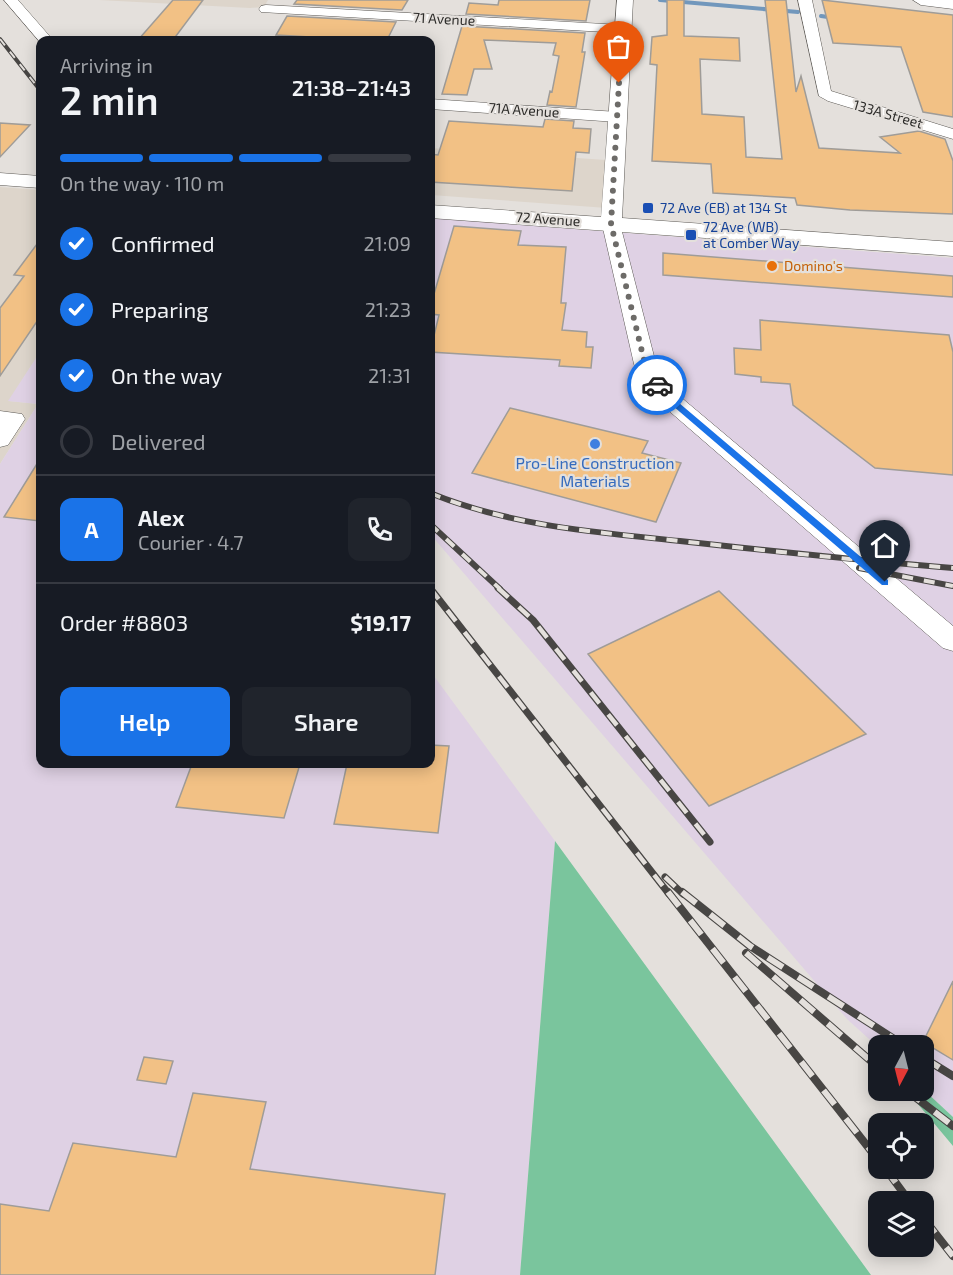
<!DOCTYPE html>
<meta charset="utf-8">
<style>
:root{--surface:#171b24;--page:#20242c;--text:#f1f3f6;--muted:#9ea1a6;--line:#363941;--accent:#1a73e8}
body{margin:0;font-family:"Exo 2",sans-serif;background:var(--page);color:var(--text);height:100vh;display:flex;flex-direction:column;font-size:22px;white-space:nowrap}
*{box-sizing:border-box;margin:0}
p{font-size:20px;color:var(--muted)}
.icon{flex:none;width:33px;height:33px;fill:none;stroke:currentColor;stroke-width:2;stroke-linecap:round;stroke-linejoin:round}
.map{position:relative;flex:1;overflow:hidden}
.side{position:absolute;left:36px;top:36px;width:399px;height:732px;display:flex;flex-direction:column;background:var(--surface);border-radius:12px;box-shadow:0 3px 15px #0003}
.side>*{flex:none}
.needle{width:39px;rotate:187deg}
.buttons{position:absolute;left:868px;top:1035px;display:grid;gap:12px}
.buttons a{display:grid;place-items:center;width:66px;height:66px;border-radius:12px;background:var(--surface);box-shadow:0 3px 15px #0003;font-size:30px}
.pin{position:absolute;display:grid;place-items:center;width:51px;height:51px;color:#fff;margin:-62px -26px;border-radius:50% 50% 50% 0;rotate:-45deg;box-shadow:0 0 6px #0007}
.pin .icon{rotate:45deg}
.courier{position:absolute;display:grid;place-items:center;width:60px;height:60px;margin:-30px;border:4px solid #1a73e8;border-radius:50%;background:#fff;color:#222;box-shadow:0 2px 8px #0007}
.summary em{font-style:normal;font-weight:600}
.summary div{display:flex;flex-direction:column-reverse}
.summary{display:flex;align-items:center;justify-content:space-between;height:102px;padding:0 24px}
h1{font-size:39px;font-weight:600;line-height:45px}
.bar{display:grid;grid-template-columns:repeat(4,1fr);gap:9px 6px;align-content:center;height:72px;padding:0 24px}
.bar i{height:8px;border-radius:4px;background:var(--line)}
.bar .current{background:var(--accent)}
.bar p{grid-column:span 4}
.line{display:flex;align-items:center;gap:15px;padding:0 24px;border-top:2px solid var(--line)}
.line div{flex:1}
.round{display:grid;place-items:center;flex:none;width:63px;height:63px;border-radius:12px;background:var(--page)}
ol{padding:0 24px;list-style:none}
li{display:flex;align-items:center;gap:18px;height:66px}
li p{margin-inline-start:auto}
li .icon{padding:6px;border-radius:50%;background:var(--accent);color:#fff;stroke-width:4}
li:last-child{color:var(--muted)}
li i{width:33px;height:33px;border:3px solid var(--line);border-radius:50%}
.button{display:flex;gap:12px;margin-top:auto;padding:12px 24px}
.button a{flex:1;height:69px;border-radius:12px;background:var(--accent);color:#fff;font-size:24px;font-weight:600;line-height:69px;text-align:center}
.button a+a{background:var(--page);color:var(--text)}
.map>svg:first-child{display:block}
.built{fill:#ddd5cb}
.industrial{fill:#dfd1e4}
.forest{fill:#7ac59d}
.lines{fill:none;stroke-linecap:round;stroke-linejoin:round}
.stream{stroke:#7197bc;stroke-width:4}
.building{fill:#f2c185;stroke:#9f9c98;stroke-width:1.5}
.street-casing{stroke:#5c5955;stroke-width:1}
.secondary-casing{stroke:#5c5955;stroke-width:1}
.street{fill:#fff;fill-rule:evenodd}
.secondary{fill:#fff;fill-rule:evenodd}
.rail-far3-casing{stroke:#484644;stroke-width:4}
.rail-far2-casing{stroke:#484644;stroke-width:6}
.rail-far1-casing{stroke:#484644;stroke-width:7}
.rail-casing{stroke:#484644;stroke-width:8}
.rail-far3{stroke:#e4e0dc;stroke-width:2;stroke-dasharray:8;stroke-linecap:butt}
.rail-far2{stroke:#e4e0dc;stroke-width:4;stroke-dasharray:11;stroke-linecap:butt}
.rail-far1{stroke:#e4e0dc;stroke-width:4.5;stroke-dasharray:14;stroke-linecap:butt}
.rail{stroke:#e4e0dc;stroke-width:6;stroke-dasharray:18;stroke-linecap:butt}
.route{fill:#1a73e8}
.done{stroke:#6d6b68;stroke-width:6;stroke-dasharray:0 10.8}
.transit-dot{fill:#1a4fb4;stroke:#e4e0dc;stroke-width:2}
.food-dot{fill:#e8710a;stroke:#e4e0dc;stroke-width:2}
.shop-dot{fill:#3f7fe0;stroke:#e4e0dc;stroke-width:2}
.labels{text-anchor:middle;stroke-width:4.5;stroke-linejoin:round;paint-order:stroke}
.far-street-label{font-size:14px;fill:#2d2c2a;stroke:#e4e0dc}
.far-transit-label{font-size:14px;fill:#164399;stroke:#e4e0dc;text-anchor:start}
.far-food-label{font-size:14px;fill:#c56008;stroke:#e4e0dc;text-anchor:start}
.shop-label{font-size:16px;fill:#366cbe;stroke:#e4e0dc}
</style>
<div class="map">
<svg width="953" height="1275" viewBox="0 0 953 1275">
<rect width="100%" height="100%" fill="#e4e0dc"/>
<path class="built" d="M 99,0 L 268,0 L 264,7 L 250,8 Z
M 430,148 L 606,160 L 607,208 L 431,195 Z
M 0,187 L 40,190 L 40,352 L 9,401 L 38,404 L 0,464 Z"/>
<path class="industrial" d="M 430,218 L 953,258 L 953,1117 L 924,1090 L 924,1046 L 879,1046 L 879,1048 L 847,1019 L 431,535 Z
M 40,352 L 40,764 L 430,764 L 431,672 L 555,841 L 520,1275 L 0,1275 L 0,464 L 38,404 L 8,401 Z"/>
<path class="forest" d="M 555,841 L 871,1275 L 520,1275 Z
M 924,1090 L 953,1117 L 953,1146 L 907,1091 Z"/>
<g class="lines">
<path class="stream" d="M 660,0 L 798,12
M 821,16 L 835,18"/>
</g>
<path class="building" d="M 173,0 L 203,0 L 173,40 L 138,40 Z
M 297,0 L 408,0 L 402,10 L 294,4 Z
M 499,0 L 590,0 L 586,21 L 466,14 L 469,3 L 498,5 Z
M 667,0 L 684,0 L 684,36 L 739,38 L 740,61 L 700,59 L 702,114 L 744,117 L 746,157 L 782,159 L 765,0 L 786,0 L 796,92 L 801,76 L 819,148 L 900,153 L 880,137 L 919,131 L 945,139 L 953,161 L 953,214 L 850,210 L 797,205 L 795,198 L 713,193 L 711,164 L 652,161 L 657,65 L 650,64 L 652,37 L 667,35 Z
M 822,0 L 953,15 L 953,117 L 923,112 L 901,47 L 833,43 Z
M 287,16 L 396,22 L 387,40 L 345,38 L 343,40 L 306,40 L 309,37 L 276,35 Z
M 462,26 L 585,33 L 582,52 L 585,52 L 576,107 L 547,105 L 550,91 L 552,92 L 559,56 L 553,55 L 556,43 L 484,40 L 492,69 L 474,69 L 467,95 L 442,94 Z
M 545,119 L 574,121 L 573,128 L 591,129 L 589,153 L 576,152 L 572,191 L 430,182 L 430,154 L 438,155 L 449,121 L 543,127 Z
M 0,123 L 30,125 L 0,157 Z
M 454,226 L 521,231 L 518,245 L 566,247 L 561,303 L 566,303 L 562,330 L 587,332 L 586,347 L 593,347 L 591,368 L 559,366 L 560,360 L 430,352 L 439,315 L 430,314 L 430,294 L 434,294 Z
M 40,240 L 40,317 L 0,376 L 0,308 L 24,276 L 14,275 Z
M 663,253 L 953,276 L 953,297 L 663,275 Z
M 760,320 L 949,335 L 953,352 L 953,475 L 875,468 L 793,405 L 790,384 L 761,382 L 761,377 L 735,374 L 734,348 L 761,350 Z
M 510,408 L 648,441 L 642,453 L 681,463 L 656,522 L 472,473 Z
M 40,459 L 40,521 L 4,517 Z
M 719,591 L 866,734 L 709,806 L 588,654 Z
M 430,745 L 449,746 L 438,833 L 334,824 L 347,764 L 430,764 Z
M 192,764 L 300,764 L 284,818 L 176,807 Z
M 953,981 L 953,1060 L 923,1042 Z
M 144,1057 L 173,1061 L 166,1084 L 137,1080 Z
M 193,1093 L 266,1102 L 250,1169 L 445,1194 L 435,1275 L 0,1275 L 0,1204 L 49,1211 L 73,1143 L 176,1157 Z"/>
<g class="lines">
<g class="street-casing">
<path id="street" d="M 4,0 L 18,0 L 53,40 L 40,42 Z
M 798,0 L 812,0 L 831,91 L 953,129 L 953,139 L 828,101 L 819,96 Z
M 266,5 L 622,25 L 629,29 L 622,33 L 261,12 L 259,9 L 261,6 Z
M 430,99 L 617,112 L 625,117 L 617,122 L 430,109 Z
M 611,219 L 617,220 L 620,224 L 656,364 L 661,377 L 677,394 L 953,626 L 953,651 L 943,648 L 661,404 L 640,379 L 634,364 L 602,224 L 605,220 Z
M 0,411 L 22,414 L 25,419 L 8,445 L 0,447 Z"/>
</g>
<g class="secondary-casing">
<path id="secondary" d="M 617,0 L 633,0 L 622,218 L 953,242 L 953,256 L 430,218 L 430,205 L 601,217 Z
M 913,0 L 953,0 L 953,9 L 921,5 Z
M 0,173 L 40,176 L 40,188 L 0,185 Z"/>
</g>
<use href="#street" class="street"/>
<use href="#secondary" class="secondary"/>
<g class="rail-far3-casing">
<path id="rail-far3" d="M 0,39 L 40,90"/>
</g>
<g class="rail-far2-casing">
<path id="rail-far2" d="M 430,493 C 511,526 594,532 680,541 C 771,551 862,561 953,568
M 430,524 L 500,589
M 859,568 L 953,586"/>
</g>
<g class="rail-far1-casing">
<path id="rail-far1" d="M 430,588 L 669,894
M 498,588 L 533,620 L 710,842
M 665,877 L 683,894"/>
</g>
<g class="rail-casing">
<path id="rail" d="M 668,892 L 879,1161
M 682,892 L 750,946 L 905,1046
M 746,953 L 879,1068
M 924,1058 L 953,1076
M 906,1090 L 953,1126
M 885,1168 L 910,1202
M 924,1219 L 953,1256"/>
</g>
<use href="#rail-far3" class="rail-far3"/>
<use href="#rail-far2" class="rail-far2"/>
<use href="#rail-far1" class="rail-far1"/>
<use href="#rail" class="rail"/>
</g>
<path class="route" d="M 654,384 L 660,384 L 672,397 L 888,580 L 888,585 L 882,585 L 666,400 L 654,387 Z"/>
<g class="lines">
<path class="done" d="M 619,83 L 611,224 L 645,364 L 651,379 L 657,385"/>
</g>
<g class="transit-dot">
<rect x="642" y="202" width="12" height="12" rx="3"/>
<rect x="685" y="229" width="12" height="12" rx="3"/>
</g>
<circle class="food-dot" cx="772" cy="266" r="6"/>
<circle class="shop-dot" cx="595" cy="444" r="6"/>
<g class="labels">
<g class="far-street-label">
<text transform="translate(444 19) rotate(3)" y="5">71 Avenue</text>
<text transform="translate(524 110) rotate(4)" y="5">71A Avenue</text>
<text transform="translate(888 114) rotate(16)" y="5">133A Street</text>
<text transform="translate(548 219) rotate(4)" y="5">72 Avenue</text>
</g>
<g class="far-transit-label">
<text x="660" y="213">72 Ave (EB) at 134 St</text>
<text x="703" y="232">72 Ave (WB)<tspan x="703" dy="16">at Comber Way</tspan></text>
</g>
<g class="far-food-label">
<text x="784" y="271">Domino's</text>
</g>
<g class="shop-label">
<text x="595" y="469">Pro-Line Construction<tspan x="595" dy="18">Materials</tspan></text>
</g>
</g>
</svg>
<div class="buttons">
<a><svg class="needle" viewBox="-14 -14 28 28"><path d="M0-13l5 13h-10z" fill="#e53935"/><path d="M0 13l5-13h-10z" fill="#9ea1a6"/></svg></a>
<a><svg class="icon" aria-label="locate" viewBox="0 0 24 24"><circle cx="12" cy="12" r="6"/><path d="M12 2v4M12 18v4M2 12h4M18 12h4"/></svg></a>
<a><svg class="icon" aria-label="layers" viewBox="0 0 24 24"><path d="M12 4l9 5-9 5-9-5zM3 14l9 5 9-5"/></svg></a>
</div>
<div class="pin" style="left:619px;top:83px;background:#ea580c"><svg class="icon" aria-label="bag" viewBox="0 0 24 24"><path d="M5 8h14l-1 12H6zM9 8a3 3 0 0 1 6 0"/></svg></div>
<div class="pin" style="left:885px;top:582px;background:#1f2937"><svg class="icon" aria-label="home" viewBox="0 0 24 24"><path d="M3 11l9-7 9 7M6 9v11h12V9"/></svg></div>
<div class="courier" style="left:657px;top:385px"><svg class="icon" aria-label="car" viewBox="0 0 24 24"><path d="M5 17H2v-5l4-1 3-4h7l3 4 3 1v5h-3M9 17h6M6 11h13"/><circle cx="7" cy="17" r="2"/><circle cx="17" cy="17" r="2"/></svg></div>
<section class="side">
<div class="summary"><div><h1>2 min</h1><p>Arriving in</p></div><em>21:38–21:43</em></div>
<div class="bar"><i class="current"></i><i class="current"></i><i class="current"></i><i></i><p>On the way · 110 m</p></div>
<ol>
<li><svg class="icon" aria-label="check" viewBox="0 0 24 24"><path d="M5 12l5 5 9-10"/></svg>Confirmed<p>21:09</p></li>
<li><svg class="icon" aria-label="check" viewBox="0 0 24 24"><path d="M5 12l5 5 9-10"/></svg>Preparing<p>21:23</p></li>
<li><svg class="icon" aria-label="check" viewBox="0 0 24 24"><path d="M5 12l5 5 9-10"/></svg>On the way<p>21:31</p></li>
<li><i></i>Delivered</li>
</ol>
<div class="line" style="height:108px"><b class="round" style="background:var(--accent);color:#fff">A</b><div><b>Alex</b><p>Courier · 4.7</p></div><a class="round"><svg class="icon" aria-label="phone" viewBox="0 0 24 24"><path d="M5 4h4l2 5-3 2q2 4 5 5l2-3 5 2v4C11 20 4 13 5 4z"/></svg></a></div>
<div class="line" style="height:78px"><div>Order #8803</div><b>$19.17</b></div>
<div class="button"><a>Help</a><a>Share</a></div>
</section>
</div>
